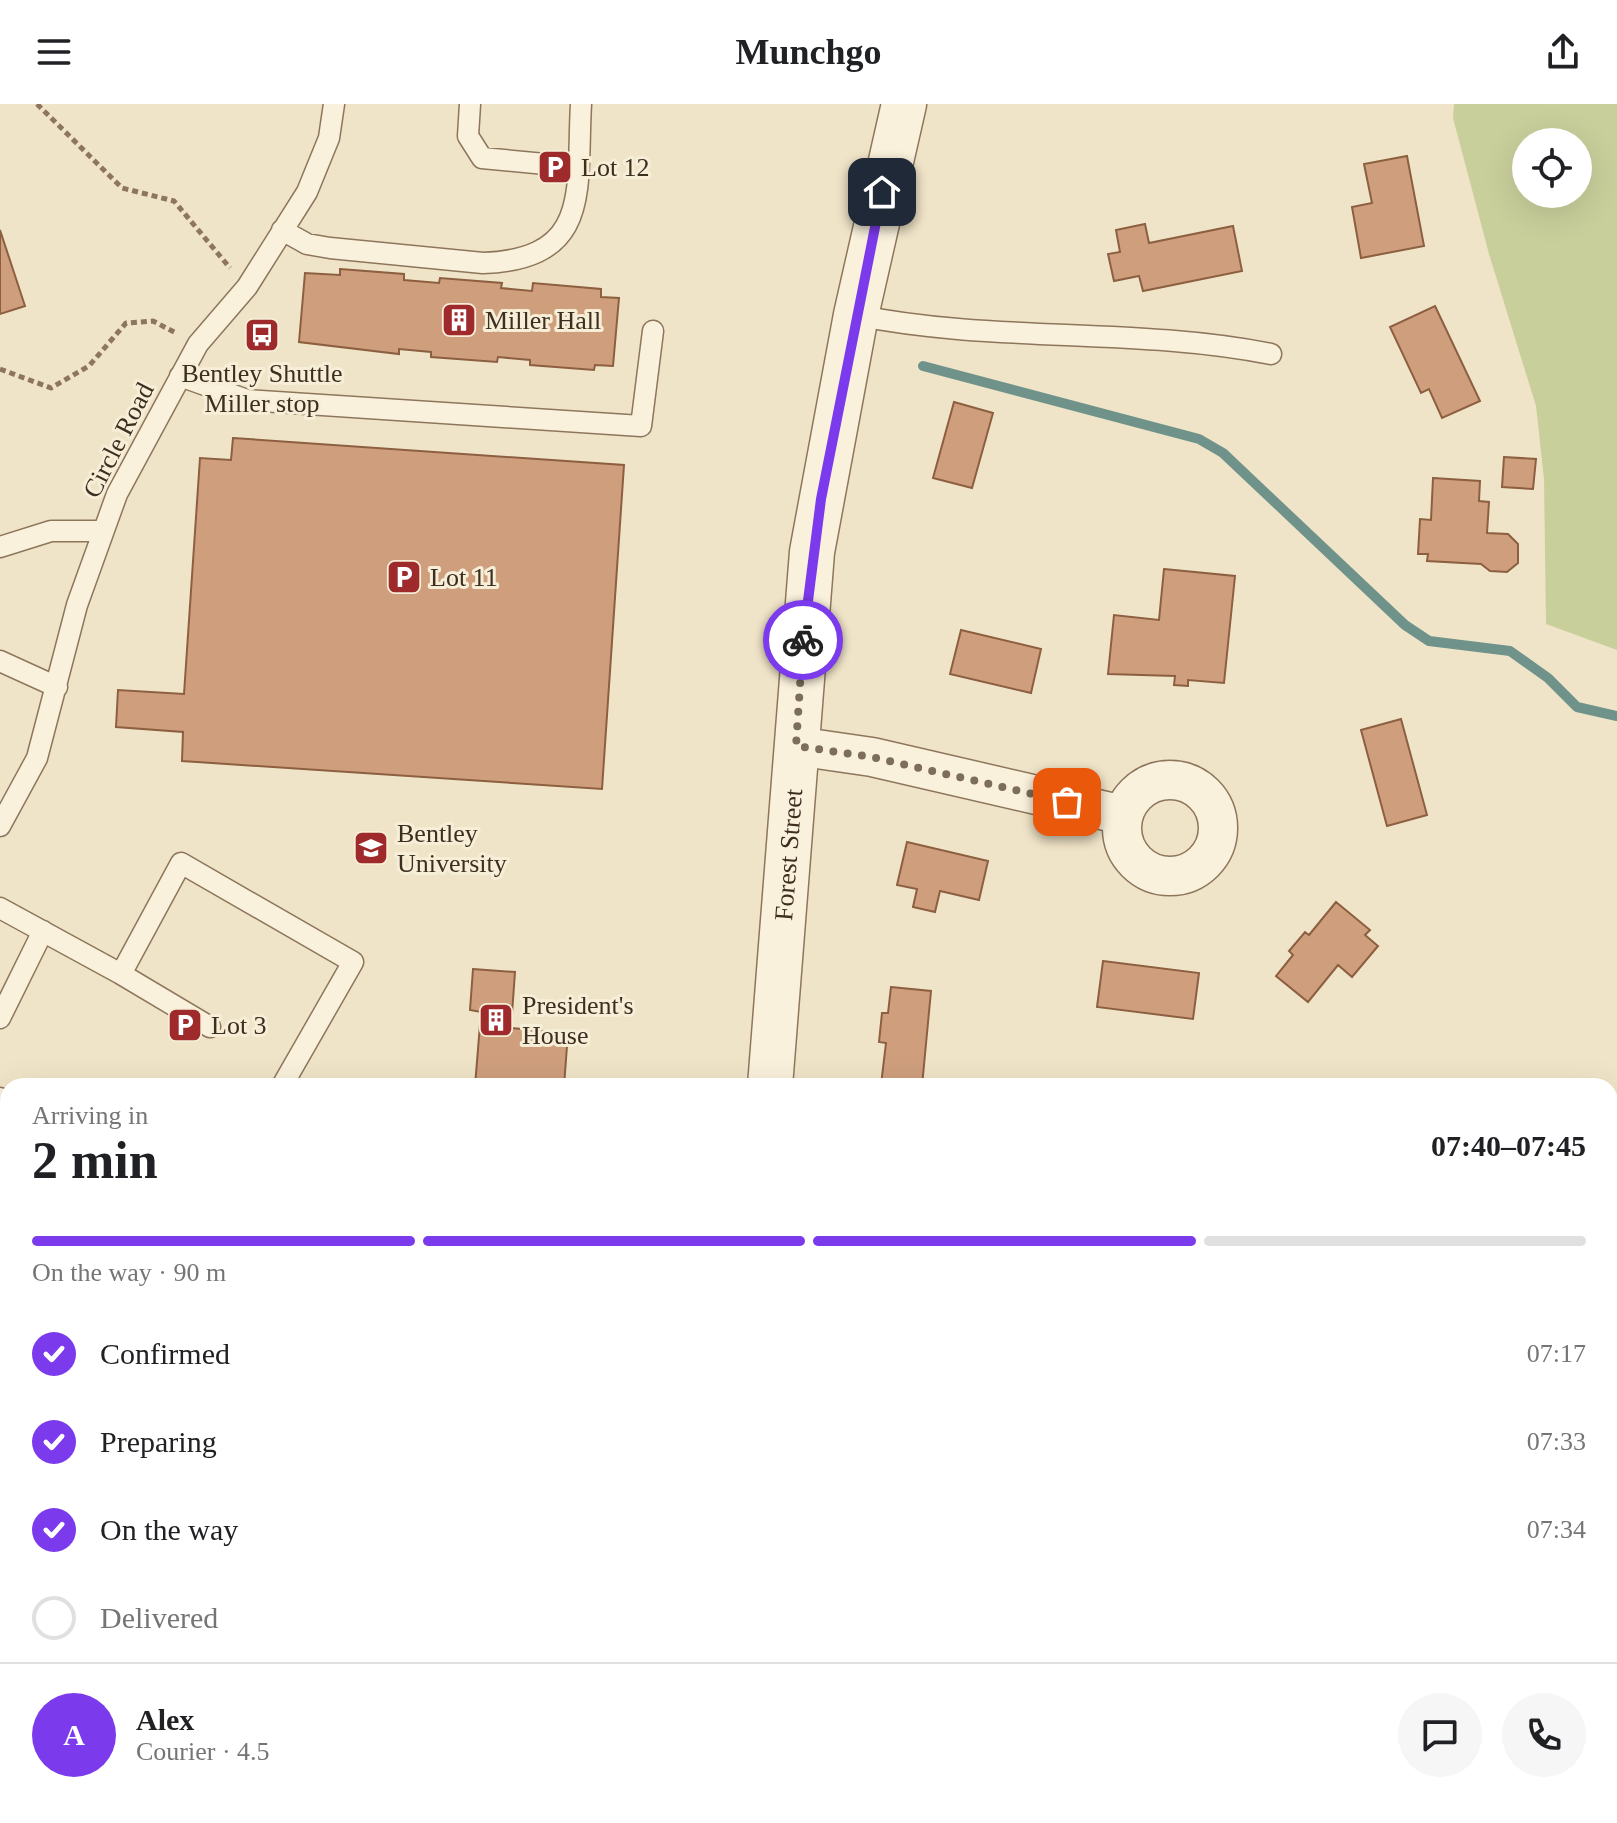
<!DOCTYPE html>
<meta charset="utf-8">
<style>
:root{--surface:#fff;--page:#f6f6f6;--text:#202124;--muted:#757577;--line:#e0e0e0;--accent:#7c3aed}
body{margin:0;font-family:"Times New Roman",serif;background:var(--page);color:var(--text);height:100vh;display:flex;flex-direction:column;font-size:30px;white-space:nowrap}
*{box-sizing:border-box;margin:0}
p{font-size:26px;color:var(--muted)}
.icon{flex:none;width:44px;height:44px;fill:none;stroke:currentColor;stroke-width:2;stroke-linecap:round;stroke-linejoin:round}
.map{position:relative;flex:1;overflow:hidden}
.panel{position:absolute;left:0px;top:974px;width:1618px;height:746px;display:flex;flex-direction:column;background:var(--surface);border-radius:24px 24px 0 0;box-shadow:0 8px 32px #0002}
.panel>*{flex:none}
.fabs{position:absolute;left:1512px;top:24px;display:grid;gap:16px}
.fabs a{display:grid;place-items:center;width:80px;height:80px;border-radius:50%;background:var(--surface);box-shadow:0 8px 32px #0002;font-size:40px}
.pin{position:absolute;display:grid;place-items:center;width:68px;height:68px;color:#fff;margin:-34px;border-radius:16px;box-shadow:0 4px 12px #0006}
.courier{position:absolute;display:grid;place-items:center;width:80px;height:80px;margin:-40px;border:6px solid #7c3aed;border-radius:50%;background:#fff;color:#222;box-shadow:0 2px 10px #0007}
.overview em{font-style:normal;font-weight:600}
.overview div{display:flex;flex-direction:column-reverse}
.overview{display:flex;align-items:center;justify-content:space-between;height:136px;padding:0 32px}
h1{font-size:52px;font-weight:600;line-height:60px}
.bar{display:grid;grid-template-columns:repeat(4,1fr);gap:12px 8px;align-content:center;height:96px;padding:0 32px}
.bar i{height:10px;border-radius:6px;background:var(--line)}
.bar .selected{background:var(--accent)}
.bar p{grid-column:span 4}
.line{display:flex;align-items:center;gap:20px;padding:0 32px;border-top:2px solid var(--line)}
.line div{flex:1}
.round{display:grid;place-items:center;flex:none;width:84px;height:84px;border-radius:42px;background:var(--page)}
ol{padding:0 32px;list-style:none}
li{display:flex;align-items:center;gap:24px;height:88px}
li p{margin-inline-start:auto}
li .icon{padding:8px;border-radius:50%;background:var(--accent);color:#fff;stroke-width:4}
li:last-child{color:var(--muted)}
li i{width:44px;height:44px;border:4px solid var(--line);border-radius:50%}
header{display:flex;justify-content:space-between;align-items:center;height:104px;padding:0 32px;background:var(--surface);font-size:36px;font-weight:600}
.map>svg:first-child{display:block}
.green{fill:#c9cf9b;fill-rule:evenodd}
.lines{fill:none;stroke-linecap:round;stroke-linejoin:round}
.stream{stroke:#6f938a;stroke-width:10}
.building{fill:#cf9f7d;stroke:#8d5f41;stroke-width:2}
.service-casing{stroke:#8d765c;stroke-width:23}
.minor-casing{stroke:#8d765c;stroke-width:41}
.tertiary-casing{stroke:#8d765c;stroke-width:47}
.path{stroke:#8d765c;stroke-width:5;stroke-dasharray:6 4;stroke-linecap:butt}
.service{stroke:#faf1dc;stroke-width:20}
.minor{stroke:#faf1dc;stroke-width:38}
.tertiary{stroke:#faf1dc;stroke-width:44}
.done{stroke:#7c6e5b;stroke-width:8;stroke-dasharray:0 14.4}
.route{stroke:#7c3aed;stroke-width:10}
.labels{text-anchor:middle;stroke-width:6;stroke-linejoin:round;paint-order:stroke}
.poi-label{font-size:26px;fill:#3d2e20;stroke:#f7eed8;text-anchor:start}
.street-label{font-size:26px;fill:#3d2e20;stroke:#f7eed8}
</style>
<header><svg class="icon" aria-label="menu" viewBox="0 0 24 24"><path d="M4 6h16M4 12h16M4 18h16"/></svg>Munchgo<svg class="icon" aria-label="share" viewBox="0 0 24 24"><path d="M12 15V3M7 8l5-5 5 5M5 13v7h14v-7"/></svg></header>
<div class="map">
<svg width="1617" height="1719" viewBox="0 0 1617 1719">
<rect width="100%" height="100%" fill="#f0e4c8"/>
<path class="green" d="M 1454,0 L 1617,0 L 1617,546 L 1546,520 L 1544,375 L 1536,302 L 1489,150 L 1453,14 ZM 1526,38 L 1578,38 L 1578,90 L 1526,90 Z"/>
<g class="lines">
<path class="stream" d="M 923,262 L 1199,335 L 1223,349 L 1405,521 L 1429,537 L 1510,547 L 1548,574 L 1577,603 L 1617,612"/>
</g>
<path class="building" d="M 1407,52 L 1424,142 L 1361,154 L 1352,103 L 1372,99 L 1364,60 Z
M 1145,120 L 1149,139 L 1233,122 L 1242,167 L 1143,187 L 1139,172 L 1114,177 L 1108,150 L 1120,148 L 1116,126 Z
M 0,126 L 25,202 L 0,210 Z
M 340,165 L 404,170 L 404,176 L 439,179 L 440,174 L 502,179 L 501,184 L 532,187 L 533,179 L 601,185 L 601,193 L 619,194 L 613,262 L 595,261 L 594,266 L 530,261 L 530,256 L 498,253 L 497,258 L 431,253 L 431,248 L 399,245 L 399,250 L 299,238 L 305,169 L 340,171 Z
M 1435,202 L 1480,297 L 1442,314 L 1429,285 L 1421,289 L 1390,223 Z
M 954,298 L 993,309 L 972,384 L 933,374 Z
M 233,334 L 624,361 L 602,685 L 182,657 L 183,628 L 116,623 L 118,586 L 184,590 L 200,354 L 231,356 Z
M 1504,353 L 1536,355 L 1533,385 L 1502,383 Z
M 1433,374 L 1480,377 L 1479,397 L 1489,398 L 1487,429 L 1508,430 L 1518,440 L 1518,459 L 1507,468 L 1490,467 L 1481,460 L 1427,457 L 1428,450 L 1418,450 L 1420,415 L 1431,416 Z
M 1164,465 L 1235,472 L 1224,579 L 1188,576 L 1188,582 L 1174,581 L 1175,572 L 1108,570 L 1114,511 L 1159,516 Z
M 961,526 L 1041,545 L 1031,589 L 950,570 Z
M 1401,615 L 1427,711 L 1387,722 L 1361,626 Z
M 907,738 L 988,757 L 979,796 L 940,787 L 935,808 L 913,803 L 917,785 L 897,781 Z
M 1336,798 L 1370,826 L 1365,831 L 1378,842 L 1352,873 L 1338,861 L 1308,898 L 1276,872 L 1293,851 L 1289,847 L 1305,828 L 1309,831 Z
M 1103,857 L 1199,869 L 1193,915 L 1097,903 Z
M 473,865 L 515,868 L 511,924 L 568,929 L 564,982 L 475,982 L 481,908 L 470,906 Z
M 891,883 L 931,887 L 922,982 L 881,981 L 886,939 L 879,938 L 882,909 L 888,909 Z
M 1617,1489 L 1617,1529 L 1610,1525 L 1610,1502 Z
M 753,1712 L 801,1712 L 799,1719 L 751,1719 Z
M 1047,1712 L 1102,1712 L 1103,1719 L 1048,1719 Z
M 1438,1712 L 1514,1712 L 1525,1719 L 1440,1719 L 1435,1716 Z"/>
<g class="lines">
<g class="service-casing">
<path id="service" d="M 470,0 L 468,32 L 482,54 L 577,63
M 282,126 L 307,140 L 330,144 L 483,159 C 593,155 576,85 581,0
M 856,211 C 993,239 1134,223 1271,250
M 180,272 L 247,296 L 641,322 L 653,227
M 0,443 L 51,427 L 103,427
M 0,557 L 57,583
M 0,722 L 37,654 L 77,501 L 117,390 L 198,240 L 247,183 L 307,88 L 329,34 L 334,0
M 0,804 L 121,870 L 181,759 L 353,858 L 282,982
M 121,870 L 210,923
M 0,914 L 43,827
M 0,994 L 8,999
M 0,1114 L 8,1123
M 0,1219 L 8,1236
M 0,1287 L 8,1287
M 153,1712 L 162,1719
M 534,1719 L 545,1712"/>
</g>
<g class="minor-casing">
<path id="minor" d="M 796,642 L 872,653 L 1123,711
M1122 724a48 48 0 1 1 96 0a48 48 0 1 1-96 0Z
M 1610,1667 L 1617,1670
M 1197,1712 L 1198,1719"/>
</g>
<g class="tertiary-casing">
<g id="tertiary">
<path id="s1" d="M 770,982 L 812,448 L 856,211 L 904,0"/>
<path d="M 633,1719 L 635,1712"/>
</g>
</g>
<path class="path" d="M 37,0 L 122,84 L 174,97 L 230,164
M 0,265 L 51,284 L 89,262 L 126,219 L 153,217 L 176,229"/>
<use href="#service" class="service"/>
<use href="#minor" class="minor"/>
<use href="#tertiary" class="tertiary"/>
</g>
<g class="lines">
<path class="done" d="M 803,536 L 796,642 L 872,653 L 1067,698"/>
<path class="route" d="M 803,536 L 821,395 L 882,88"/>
</g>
<defs>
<g id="parking-square" transform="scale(1.8)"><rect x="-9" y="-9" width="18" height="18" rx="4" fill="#9e2a2b" stroke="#f7eed8"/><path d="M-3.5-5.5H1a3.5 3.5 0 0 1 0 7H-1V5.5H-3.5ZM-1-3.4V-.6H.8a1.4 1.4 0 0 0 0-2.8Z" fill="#fff"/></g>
<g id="building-square" transform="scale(1.8)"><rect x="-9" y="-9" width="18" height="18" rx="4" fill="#9e2a2b" stroke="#f7eed8"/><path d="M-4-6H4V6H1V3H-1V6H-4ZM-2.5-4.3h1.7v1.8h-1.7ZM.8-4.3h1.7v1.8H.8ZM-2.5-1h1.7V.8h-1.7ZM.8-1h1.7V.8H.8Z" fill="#fff"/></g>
<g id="bus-square" transform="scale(1.8)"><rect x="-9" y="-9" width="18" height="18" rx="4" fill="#9e2a2b" stroke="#f7eed8"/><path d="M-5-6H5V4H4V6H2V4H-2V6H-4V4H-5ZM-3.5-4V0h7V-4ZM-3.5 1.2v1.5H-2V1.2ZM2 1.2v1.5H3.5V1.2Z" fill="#fff"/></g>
<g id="university-square" transform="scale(1.8)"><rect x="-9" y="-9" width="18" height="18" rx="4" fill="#9e2a2b" stroke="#f7eed8"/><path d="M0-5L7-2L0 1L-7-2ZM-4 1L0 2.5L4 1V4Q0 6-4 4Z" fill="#fff"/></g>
</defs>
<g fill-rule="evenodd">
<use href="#parking-square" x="555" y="63"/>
<use href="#building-square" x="459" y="216"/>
<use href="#bus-square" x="262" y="231"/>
<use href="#parking-square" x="404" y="473"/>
<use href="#university-square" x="371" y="744"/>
<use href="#building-square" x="496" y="916"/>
<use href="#parking-square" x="185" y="921"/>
</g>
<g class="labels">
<g class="poi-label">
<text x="581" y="72">Lot 12</text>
<text x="485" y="225">Miller Hall</text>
<text x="262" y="278" text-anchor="middle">Bentley Shuttle<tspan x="262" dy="30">Miller stop</tspan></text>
<text x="430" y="482">Lot 11</text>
<text x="397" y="738">Bentley<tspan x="397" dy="30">University</tspan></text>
<text x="522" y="910">President's<tspan x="522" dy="30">House</tspan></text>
<text x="211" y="930">Lot 3</text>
</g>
<g class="street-label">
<text transform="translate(118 336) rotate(-63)" y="9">Circle Road</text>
<text dy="9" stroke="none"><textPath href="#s1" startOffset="232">Forest Street</textPath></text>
</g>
</g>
</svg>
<div class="fabs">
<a><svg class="icon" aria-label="locate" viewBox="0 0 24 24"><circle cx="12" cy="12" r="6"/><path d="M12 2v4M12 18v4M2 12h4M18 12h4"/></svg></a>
</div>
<div class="pin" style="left:1067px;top:698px;background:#ea580c"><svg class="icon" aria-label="bag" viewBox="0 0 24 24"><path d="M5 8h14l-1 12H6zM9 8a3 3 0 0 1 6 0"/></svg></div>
<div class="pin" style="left:882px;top:88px;background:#1f2937"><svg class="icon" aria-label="home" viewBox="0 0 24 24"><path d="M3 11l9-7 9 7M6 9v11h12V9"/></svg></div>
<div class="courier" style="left:803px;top:536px"><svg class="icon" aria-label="bike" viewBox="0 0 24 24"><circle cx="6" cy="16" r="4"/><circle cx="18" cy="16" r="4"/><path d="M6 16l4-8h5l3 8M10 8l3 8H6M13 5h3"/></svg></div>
<section class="panel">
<div class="overview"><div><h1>2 min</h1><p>Arriving in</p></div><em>07:40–07:45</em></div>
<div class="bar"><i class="selected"></i><i class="selected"></i><i class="selected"></i><i></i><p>On the way · 90 m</p></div>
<ol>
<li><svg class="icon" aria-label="check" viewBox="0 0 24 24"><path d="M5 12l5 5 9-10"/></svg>Confirmed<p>07:17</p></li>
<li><svg class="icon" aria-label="check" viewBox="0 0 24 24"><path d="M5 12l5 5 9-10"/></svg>Preparing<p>07:33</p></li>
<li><svg class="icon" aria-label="check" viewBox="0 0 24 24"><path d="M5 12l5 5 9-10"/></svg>On the way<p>07:34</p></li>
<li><i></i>Delivered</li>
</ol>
<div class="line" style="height:144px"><b class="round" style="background:var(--accent);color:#fff">A</b><div><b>Alex</b><p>Courier · 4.5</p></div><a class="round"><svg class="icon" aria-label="chat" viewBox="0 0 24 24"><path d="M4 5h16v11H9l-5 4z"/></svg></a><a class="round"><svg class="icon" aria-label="phone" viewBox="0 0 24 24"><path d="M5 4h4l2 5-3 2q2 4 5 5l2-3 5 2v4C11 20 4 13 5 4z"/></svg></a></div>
</section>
</div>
